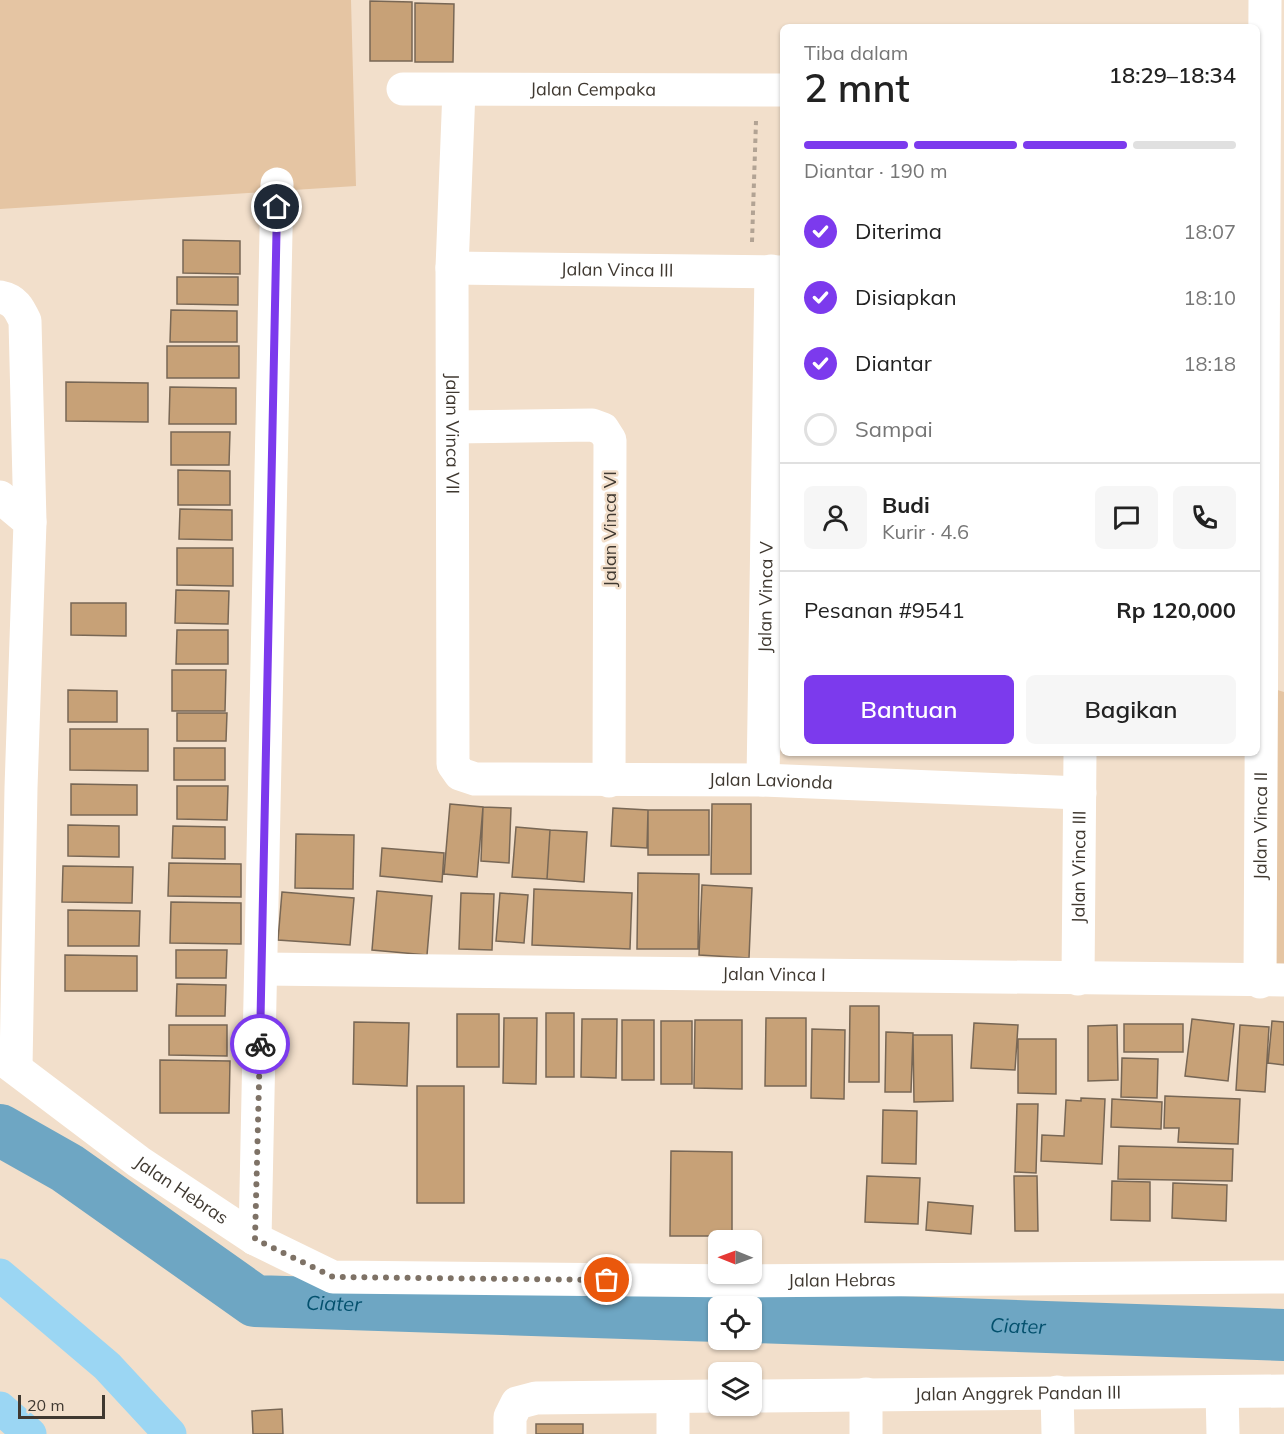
<!DOCTYPE html>
<html lang="id">
<meta charset="utf-8">
<style>
:root{--surface:#fff;--page:#f6f6f6;--text:#222;--muted:#767676;--line:#e0e0e0;--accent:#7c3aed}
body{margin:0;font-family:Mulish,sans-serif;background:var(--page);color:var(--text);height:100vh;display:flex;flex-direction:column;font-size:22px;white-space:nowrap}
*{box-sizing:border-box;margin:0}
p{font-size:20px;color:var(--muted)}
.icon{flex:none;width:33px;height:33px;fill:none;stroke:currentColor;stroke-width:2;stroke-linecap:round;stroke-linejoin:round}
.map{position:relative;flex:1;overflow:hidden}
.side{position:absolute;left:780px;top:24px;width:480px;height:732px;display:flex;flex-direction:column;background:var(--surface);border-radius:9px;box-shadow:0 2px 4px #0004}
.side>*{flex:none}
.needle{width:39px;rotate:271deg}
.controls{position:absolute;left:708px;top:1230px;display:grid;gap:12px}
.controls a{display:grid;place-items:center;width:54px;height:54px;border-radius:9px;background:var(--surface);box-shadow:0 2px 4px #0004;font-size:30px}
.scale{position:absolute;left:18px;bottom:15px;width:87px;box-sizing:border-box;padding-left:6px;border:3px solid #3f3830;border-top:0;font-size:16px;line-height:21px;white-space:nowrap;color:#3f3830;-webkit-text-stroke:4px #f2dfcb;paint-order:stroke}
.pin{position:absolute;display:grid;place-items:center;width:51px;height:51px;color:#fff;margin:-26px;border:3px solid #fff;border-radius:50%;box-shadow:0 2px 6px #0007}
.courier{position:absolute;display:grid;place-items:center;width:60px;height:60px;margin:-30px;border:4px solid #7c3aed;border-radius:50%;background:#fff;color:#222;box-shadow:0 2px 8px #0007}
.overview em{font-style:normal;font-weight:600}
.overview div{display:flex;flex-direction:column-reverse}
.overview{display:flex;align-items:center;justify-content:space-between;height:102px;padding:0 24px}
h1{font-size:39px;font-weight:600;line-height:45px}
.bar{display:grid;grid-template-columns:repeat(4,1fr);gap:9px 6px;align-content:center;height:72px;padding:0 24px}
.bar i{height:8px;border-radius:4px;background:var(--line)}
.bar .selected{background:var(--accent)}
.bar p{grid-column:span 4}
.line{display:flex;align-items:center;gap:15px;padding:0 24px;border-top:2px solid var(--line)}
.line div{flex:1}
.round{display:grid;place-items:center;flex:none;width:63px;height:63px;border-radius:9px;background:var(--page)}
ol{padding:0 24px;list-style:none}
li{display:flex;align-items:center;gap:18px;height:66px}
li p{margin-inline-start:auto}
li .icon{padding:6px;border-radius:50%;background:var(--accent);color:#fff;stroke-width:4}
li:last-child{color:var(--muted)}
li i{width:33px;height:33px;border:3px solid var(--line);border-radius:50%}
.button{display:flex;gap:12px;margin-top:auto;padding:12px 24px}
.button a{flex:1;height:69px;border-radius:9px;background:var(--accent);color:#fff;font-size:24px;font-weight:600;line-height:69px;text-align:center}
.button a+a{background:var(--page);color:var(--text)}
.map>svg:first-child{display:block}
.green{fill:#e5c5a3}
.lines{fill:none;stroke-linecap:round;stroke-linejoin:round}
.river{stroke:#6ea6c3;stroke-width:52}
.building{fill:#c7a177;stroke:#786755;stroke-width:1.5}
.path{stroke:#b2a394;stroke-width:4;stroke-dasharray:4.5 4.5;stroke-linecap:butt}
.minor{stroke:#fff;stroke-width:33}
.primary{stroke:#9bd6f3;stroke-width:33}
.done{stroke:#7e7266;stroke-width:6;stroke-dasharray:0 10.8}
.route{stroke:#7c3aed;stroke-width:8}
.labels{text-anchor:middle;stroke-width:5;stroke-linejoin:round;paint-order:stroke}
.street-label{font-size:18px;fill:#3f3830;stroke:#f2dfcb}
.water-label{font-size:20px;font-style:italic;fill:#04516e;stroke:#f2dfcb}
</style>
<div class="map">
<svg width="1284" height="1434" viewBox="0 0 1284 1434">
<rect width="100%" height="100%" fill="#f2dfcb"/>
<path class="green" d="M 0,0 L 351,0 L 356,186 L 0,209 Z
M 1268,687 L 1284,692 L 1284,967 L 1265,968 Z"/>
<g class="lines">
<g class="river">
<path id="s1" d="M 0,1130 L 67,1168 L 255,1301 L 718,1316"/>
<path id="s2" d="M 752,1317 L 1284,1335"/>
</g>
</g>
<path class="building" d="M 370,1 L 412,2 L 412,61 L 370,61 Z
M 415,3 L 454,4 L 453,62 L 415,62 Z
M 183,240 L 240,241 L 240,274 L 183,273 Z
M 177,277 L 238,277 L 238,305 L 177,304 Z
M 171,310 L 237,311 L 237,342 L 170,342 Z
M 167,346 L 239,346 L 239,378 L 167,378 Z
M 66,382 L 148,383 L 148,422 L 66,421 Z
M 170,387 L 236,388 L 236,424 L 169,424 Z
M 171,432 L 230,432 L 229,465 L 171,465 Z
M 178,470 L 230,471 L 230,505 L 178,505 Z
M 180,509 L 232,510 L 232,540 L 179,539 Z
M 177,548 L 233,548 L 233,586 L 177,585 Z
M 176,590 L 229,591 L 228,624 L 175,623 Z
M 71,603 L 126,603 L 126,636 L 71,635 Z
M 177,630 L 228,630 L 228,664 L 176,664 Z
M 172,670 L 226,670 L 225,711 L 172,711 Z
M 68,690 L 117,691 L 117,722 L 68,722 Z
M 177,713 L 227,713 L 226,741 L 177,741 Z
M 70,729 L 148,729 L 148,771 L 70,770 Z
M 174,748 L 225,748 L 225,780 L 174,780 Z
M 71,784 L 137,785 L 137,815 L 71,815 Z
M 177,786 L 228,786 L 227,820 L 177,819 Z
M 450,804 L 483,807 L 477,877 L 444,874 Z
M 712,804 L 751,804 L 751,874 L 711,874 Z
M 483,807 L 511,808 L 509,863 L 481,861 Z
M 613,808 L 648,810 L 647,848 L 611,846 Z
M 648,810 L 709,810 L 709,855 L 648,855 Z
M 68,825 L 119,826 L 119,857 L 68,856 Z
M 173,826 L 225,827 L 225,859 L 172,858 Z
M 516,827 L 550,830 L 547,879 L 512,877 Z
M 550,830 L 587,832 L 584,882 L 547,879 Z
M 296,834 L 354,835 L 353,889 L 295,888 Z
M 382,848 L 444,853 L 442,882 L 380,876 Z
M 169,863 L 241,864 L 241,897 L 168,896 Z
M 63,866 L 133,867 L 132,903 L 62,902 Z
M 638,873 L 699,874 L 698,949 L 637,949 Z
M 702,885 L 752,888 L 749,958 L 699,955 Z
M 534,889 L 632,893 L 630,949 L 532,945 Z
M 377,891 L 432,896 L 427,955 L 372,950 Z
M 282,892 L 354,898 L 350,945 L 278,940 Z
M 461,893 L 494,894 L 492,950 L 459,949 Z
M 500,893 L 528,895 L 524,943 L 496,941 Z
M 171,902 L 241,903 L 241,944 L 170,943 Z
M 68,910 L 140,911 L 139,946 L 68,946 Z
M 176,950 L 227,950 L 226,978 L 176,978 Z
M 65,955 L 137,956 L 137,991 L 65,991 Z
M 177,984 L 226,985 L 225,1016 L 176,1016 Z
M 850,1006 L 879,1006 L 879,1082 L 849,1082 Z
M 546,1013 L 574,1013 L 574,1077 L 546,1077 Z
M 457,1014 L 499,1014 L 499,1067 L 457,1067 Z
M 504,1018 L 537,1018 L 536,1084 L 503,1083 Z
M 766,1018 L 806,1018 L 806,1086 L 765,1086 Z
M 582,1019 L 617,1019 L 616,1078 L 581,1077 Z
M 1192,1019 L 1234,1024 L 1228,1081 L 1185,1076 Z
M 622,1020 L 654,1020 L 654,1080 L 622,1080 Z
M 695,1020 L 742,1020 L 742,1089 L 694,1088 Z
M 661,1021 L 692,1021 L 692,1084 L 661,1084 Z
M 1272,1021 L 1284,1022 L 1284,1065 L 1268,1063 Z
M 354,1022 L 409,1023 L 407,1086 L 353,1084 Z
M 974,1023 L 1018,1025 L 1015,1070 L 971,1068 Z
M 1124,1024 L 1183,1024 L 1183,1052 L 1124,1052 Z
M 169,1025 L 227,1025 L 227,1056 L 169,1055 Z
M 1117,1025 L 1118,1080 L 1088,1081 L 1088,1026 Z
M 1240,1025 L 1269,1027 L 1265,1092 L 1236,1090 Z
M 812,1029 L 845,1030 L 844,1099 L 811,1098 Z
M 886,1032 L 913,1033 L 911,1092 L 885,1092 Z
M 913,1035 L 952,1035 L 953,1101 L 914,1102 Z
M 1018,1039 L 1056,1039 L 1056,1094 L 1018,1093 Z
M 1122,1058 L 1158,1059 L 1157,1098 L 1121,1097 Z
M 160,1060 L 230,1061 L 229,1113 L 160,1113 Z
M 417,1086 L 464,1086 L 464,1203 L 417,1203 Z
M 1165,1096 L 1240,1099 L 1238,1144 L 1178,1142 L 1179,1128 L 1164,1128 Z
M 1081,1098 L 1105,1099 L 1102,1164 L 1041,1161 L 1042,1135 L 1064,1136 L 1066,1100 L 1081,1101 Z
M 1112,1099 L 1162,1102 L 1161,1129 L 1111,1127 Z
M 1017,1104 L 1038,1104 L 1036,1173 L 1015,1172 Z
M 883,1110 L 917,1111 L 916,1164 L 882,1163 Z
M 1119,1146 L 1233,1149 L 1232,1181 L 1118,1179 Z
M 671,1151 L 732,1152 L 732,1236 L 670,1236 Z
M 867,1176 L 920,1178 L 918,1224 L 865,1222 Z
M 1014,1176 L 1037,1176 L 1038,1231 L 1015,1231 Z
M 1112,1181 L 1150,1182 L 1150,1221 L 1111,1220 Z
M 1173,1183 L 1227,1185 L 1226,1221 L 1172,1218 Z
M 928,1202 L 973,1206 L 971,1234 L 926,1230 Z
M 282,1409 L 283,1434 L 253,1434 L 252,1411 Z
M 536,1424 L 583,1424 L 583,1434 L 536,1434 Z"/>
<g class="lines">
<path class="path" d="M 752,242 L 756,121"/>
<g class="minor">
<path id="s3" d="M 403,89 L 783,90"/>
<path id="s4" d="M 459,90 L 452,268 L 453,764 L 460,774 L 475,779 L 763,780 L 1080,793"/>
<path id="s5" d="M 452,268 L 783,272"/>
<path d="M 0,297 C 15,300 19,308 25,321 L 30,522"/>
<path d="M 453,427 L 592,425 L 603,429 L 610,440 L 609,781"/>
<path d="M 0,497 L 30,522 L 21,788 L 16,1067"/>
<path id="s6" d="M 763,780 L 771,271"/>
<path id="s7" d="M 262,969 L 1284,980"/>
<path id="s8" d="M 1078,979 L 1080,753"/>
<path id="s9" d="M 1260,982 L 1265,0"/>
<path id="s10" d="M 0,1057 L 139,1162 L 255,1239 L 333,1277 L 744,1281 L 1284,1277"/>
<path d="M 255,1239 L 277,184"/>
<path d="M 1057,1392 L 1058,1434"/>
<path d="M 1222,1392 L 1223,1434"/>
<path id="s11" d="M 752,1396 L 1284,1391"/>
<path d="M 673,1397 L 673,1434"/>
<path d="M 510,1434 L 510,1417 L 517,1403 L 536,1398 L 718,1396"/>
<path d="M 866,1434 L 866,1394"/>
</g>
<path class="primary" d="M 0,1275 L 107,1366 L 170,1434
M 0,1408 L 30,1434"/>
</g>
<g class="lines">
<path class="done" d="M 260,1044 L 255,1239 L 333,1277 L 607,1280"/>
<path class="route" d="M 260,1044 L 277,207"/>
</g>
<g class="labels">
<g class="street-label">
<text dy="6" stroke="none"><textPath href="#s3" startOffset="190">Jalan Cempaka</textPath></text>
<text dy="6" stroke="none"><textPath href="#s5" startOffset="165">Jalan Vinca III</textPath></text>
<text dy="6" stroke="none"><textPath href="#s4" startOffset="344">Jalan Vinca VII</textPath></text>
<text transform="translate(610 529) rotate(-90)" y="6">Jalan Vinca VI</text>
<text dy="6" stroke="none"><textPath href="#s6" startOffset="183">Jalan Vinca V</textPath></text>
<text dy="6" stroke="none"><textPath href="#s4" startOffset="998">Jalan Lavionda</textPath></text>
<text dy="6" stroke="none"><textPath href="#s9" startOffset="156">Jalan Vinca II</textPath></text>
<text dy="6" stroke="none"><textPath href="#s8" startOffset="112">Jalan Vinca III</textPath></text>
<text dy="6" stroke="none"><textPath href="#s7" startOffset="512">Jalan Vinca I</textPath></text>
<text dy="6" stroke="none"><textPath href="#s10" startOffset="225">Jalan Hebras</textPath></text>
<text dy="6" stroke="none"><textPath href="#s10" startOffset="909">Jalan Hebras</textPath></text>
<text dy="6" stroke="none"><textPath href="#s11" startOffset="266">Jalan Anggrek Pandan III</textPath></text>
</g>
<g class="water-label">
<text dy="7" stroke="none"><textPath href="#s1" startOffset="386">Ciater</textPath></text>
<text dy="7" stroke="none"><textPath href="#s2" startOffset="266">Ciater</textPath></text>
</g>
</g>
</svg>
<div class="controls">
<a><svg class="needle" viewBox="-14 -14 28 28"><path d="M0-13l5 13h-10z" fill="#e53935"/><path d="M0 13l5-13h-10z" fill="#767676"/></svg></a>
<a><svg class="icon" aria-label="locate" viewBox="0 0 24 24"><circle cx="12" cy="12" r="6"/><path d="M12 2v4M12 18v4M2 12h4M18 12h4"/></svg></a>
<a><svg class="icon" aria-label="layers" viewBox="0 0 24 24"><path d="M12 4l9 5-9 5-9-5zM3 14l9 5 9-5"/></svg></a>
</div>
<div class="scale">20 m</div>
<div class="pin" style="left:607px;top:1280px;background:#ea580c"><svg class="icon" aria-label="bag" viewBox="0 0 24 24"><path d="M5 8h14l-1 12H6zM9 8a3 3 0 0 1 6 0"/></svg></div>
<div class="pin" style="left:277px;top:207px;background:#1f2937"><svg class="icon" aria-label="home" viewBox="0 0 24 24"><path d="M3 11l9-7 9 7M6 9v11h12V9"/></svg></div>
<div class="courier" style="left:260px;top:1044px"><svg class="icon" aria-label="bike" viewBox="0 0 24 24"><circle cx="6" cy="16" r="4"/><circle cx="18" cy="16" r="4"/><path d="M6 16l4-8h5l3 8M10 8l3 8H6M13 5h3"/></svg></div>
<section class="side">
<div class="overview"><div><h1>2 mnt</h1><p>Tiba dalam</p></div><em>18:29–18:34</em></div>
<div class="bar"><i class="selected"></i><i class="selected"></i><i class="selected"></i><i></i><p>Diantar · 190 m</p></div>
<ol>
<li><svg class="icon" aria-label="check" viewBox="0 0 24 24"><path d="M5 12l5 5 9-10"/></svg>Diterima<p>18:07</p></li>
<li><svg class="icon" aria-label="check" viewBox="0 0 24 24"><path d="M5 12l5 5 9-10"/></svg>Disiapkan<p>18:10</p></li>
<li><svg class="icon" aria-label="check" viewBox="0 0 24 24"><path d="M5 12l5 5 9-10"/></svg>Diantar<p>18:18</p></li>
<li><i></i>Sampai</li>
</ol>
<div class="line" style="height:108px"><a class="round"><svg class="icon" aria-label="person" viewBox="0 0 24 24"><circle cx="12" cy="8" r="4"/><path d="M4 21q1-7 8-7t8 7"/></svg></a><div><b>Budi</b><p>Kurir · 4.6</p></div><a class="round"><svg class="icon" aria-label="chat" viewBox="0 0 24 24"><path d="M4 5h16v11H9l-5 4z"/></svg></a><a class="round"><svg class="icon" aria-label="phone" viewBox="0 0 24 24"><path d="M5 4h4l2 5-3 2q2 4 5 5l2-3 5 2v4C11 20 4 13 5 4z"/></svg></a></div>
<div class="line" style="height:78px"><div>Pesanan #9541</div><b>Rp 120,000</b></div>
<div class="button"><a>Bantuan</a><a>Bagikan</a></div>
</section>
</div>
